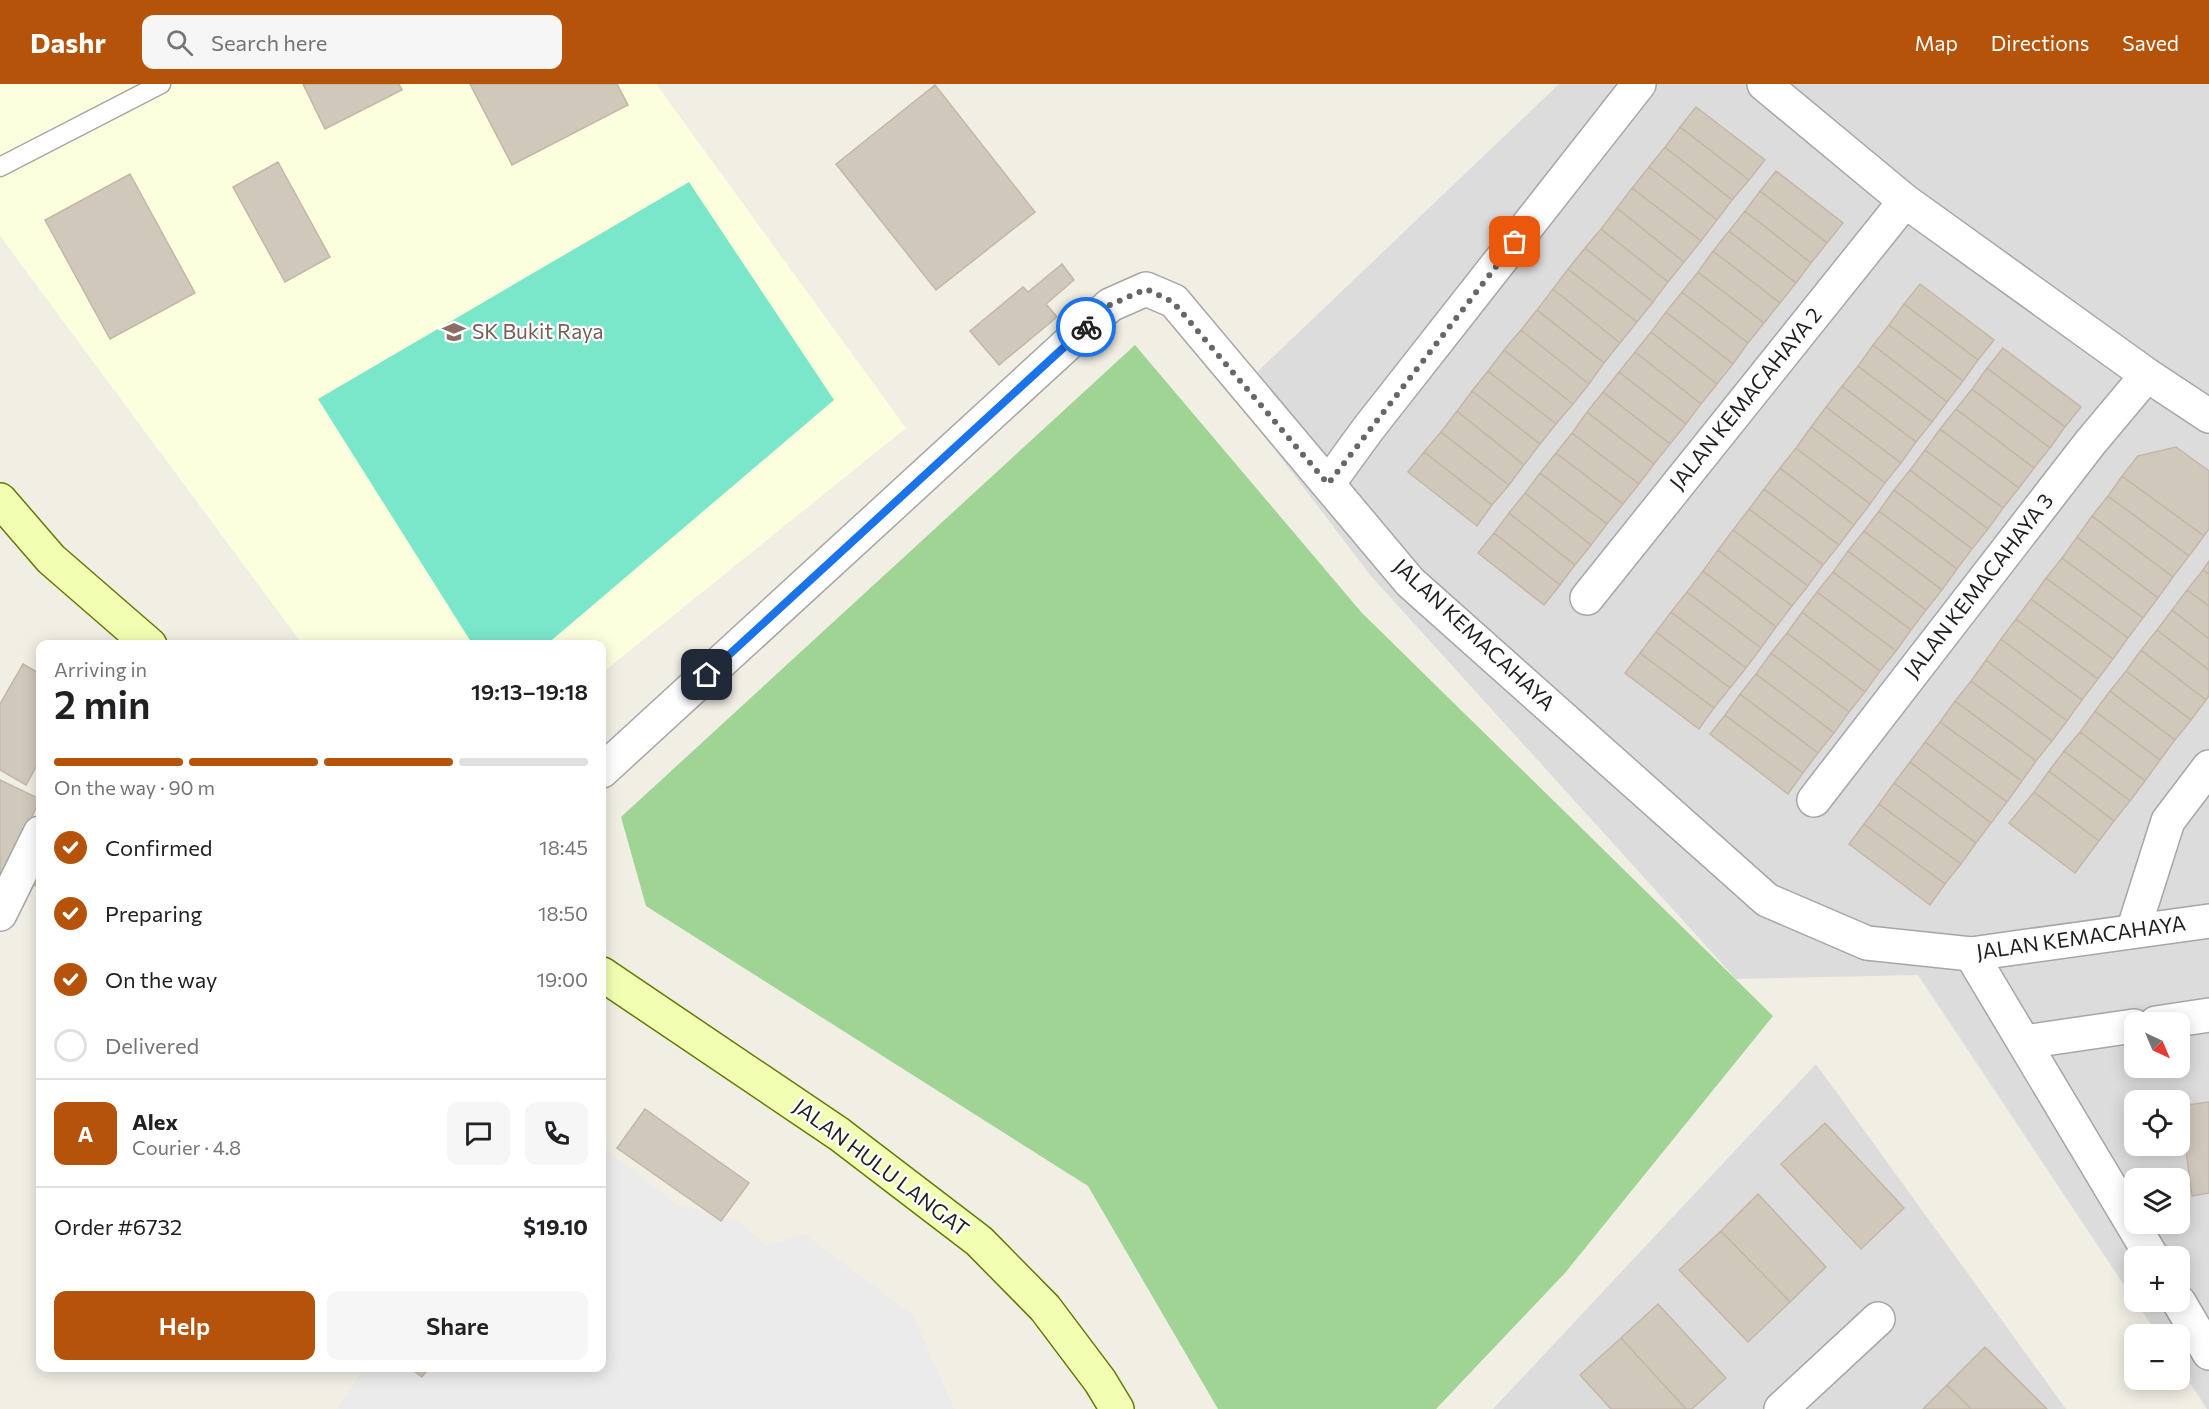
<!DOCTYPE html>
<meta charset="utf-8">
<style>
:root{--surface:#fff;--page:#f6f6f6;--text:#202124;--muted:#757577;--line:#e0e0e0;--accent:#b45309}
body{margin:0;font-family:Commissioner,sans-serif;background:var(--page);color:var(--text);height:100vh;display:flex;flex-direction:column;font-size:22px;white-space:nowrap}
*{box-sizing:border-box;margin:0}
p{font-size:20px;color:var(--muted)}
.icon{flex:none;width:33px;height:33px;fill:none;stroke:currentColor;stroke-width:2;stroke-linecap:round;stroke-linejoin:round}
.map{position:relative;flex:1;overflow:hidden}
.panel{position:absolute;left:36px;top:556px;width:570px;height:732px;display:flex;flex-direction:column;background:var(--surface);border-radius:12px;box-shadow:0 3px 15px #0003}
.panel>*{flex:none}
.needle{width:39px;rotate:136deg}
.controls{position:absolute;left:2124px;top:928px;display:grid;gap:12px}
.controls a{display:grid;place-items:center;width:66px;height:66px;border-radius:12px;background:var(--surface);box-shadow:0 3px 15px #0003;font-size:30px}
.pin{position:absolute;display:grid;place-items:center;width:51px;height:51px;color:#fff;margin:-26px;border-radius:12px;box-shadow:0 3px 9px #0006}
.courier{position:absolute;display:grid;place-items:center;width:60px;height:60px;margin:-30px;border:4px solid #1a73e8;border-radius:50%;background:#fff;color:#222;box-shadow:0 2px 8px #0007}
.summary em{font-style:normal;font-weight:600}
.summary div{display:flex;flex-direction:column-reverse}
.summary{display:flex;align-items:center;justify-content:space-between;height:102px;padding:0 18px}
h1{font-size:39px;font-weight:600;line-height:45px}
.bar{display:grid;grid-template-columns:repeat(4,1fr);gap:9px 6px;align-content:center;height:72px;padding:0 18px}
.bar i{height:8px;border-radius:4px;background:var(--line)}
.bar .on{background:var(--accent)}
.bar p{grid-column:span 4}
.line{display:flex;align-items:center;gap:15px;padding:0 18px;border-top:2px solid var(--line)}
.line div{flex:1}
.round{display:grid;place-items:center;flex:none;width:63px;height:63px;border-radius:12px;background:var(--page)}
ol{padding:0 18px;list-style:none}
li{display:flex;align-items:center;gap:18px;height:66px}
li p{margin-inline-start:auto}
li .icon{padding:6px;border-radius:50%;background:var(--accent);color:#fff;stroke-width:4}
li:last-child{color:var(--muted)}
li i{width:33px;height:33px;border:3px solid var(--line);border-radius:50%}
.primary-button{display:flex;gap:12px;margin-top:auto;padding:12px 18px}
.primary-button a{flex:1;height:69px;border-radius:12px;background:var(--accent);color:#fff;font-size:24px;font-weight:600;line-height:69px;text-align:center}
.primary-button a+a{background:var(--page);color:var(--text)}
header{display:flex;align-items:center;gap:36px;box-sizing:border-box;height:84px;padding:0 30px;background:var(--accent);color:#fff}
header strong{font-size:28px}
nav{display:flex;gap:33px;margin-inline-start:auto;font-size:21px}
.search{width:420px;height:54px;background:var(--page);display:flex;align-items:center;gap:15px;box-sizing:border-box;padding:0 21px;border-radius:12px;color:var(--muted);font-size:22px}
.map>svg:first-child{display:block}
.residential{fill:#dddcdc;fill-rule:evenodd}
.education{fill:#fbffde}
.forest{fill:#a0d495}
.pitch{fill:#7ae7ca}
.parking{fill:#ebebeb}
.building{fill:#d1c8bc;stroke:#c4b6a5;stroke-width:1.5}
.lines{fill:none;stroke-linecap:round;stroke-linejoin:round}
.service-casing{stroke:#a6a6a6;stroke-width:21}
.minor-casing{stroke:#a6a6a6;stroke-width:36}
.tertiary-casing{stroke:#a6a6a6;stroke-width:36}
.secondary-casing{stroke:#5f7b00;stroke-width:36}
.service{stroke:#fff;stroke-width:18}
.minor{stroke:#fff;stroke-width:33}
.tertiary{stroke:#fff;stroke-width:33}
.secondary{stroke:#f2ffb3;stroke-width:33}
.done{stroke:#686764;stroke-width:6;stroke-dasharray:0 10.8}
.route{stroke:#1a73e8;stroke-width:8}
.labels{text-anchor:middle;stroke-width:4.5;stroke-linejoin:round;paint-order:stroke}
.education-label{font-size:21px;fill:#785e54;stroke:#fff;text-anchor:start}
.street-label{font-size:21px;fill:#1f1f1f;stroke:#fff}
</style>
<header>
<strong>Dashr</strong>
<div class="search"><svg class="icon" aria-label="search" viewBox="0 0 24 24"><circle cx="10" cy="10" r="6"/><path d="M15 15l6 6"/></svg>Search here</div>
<nav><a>Map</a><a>Directions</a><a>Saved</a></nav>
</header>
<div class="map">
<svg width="2209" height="1325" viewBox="0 0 2209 1325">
<rect width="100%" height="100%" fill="#f1eee4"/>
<path class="residential" d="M 1559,0 L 2209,0 L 2209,1325 L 2207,1325 L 2180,1284 L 2180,1251 L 2158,1251 L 2136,1218 L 2180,1218 L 2180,1173 L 2134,1173 L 2134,1216 L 1918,891 L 1736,895 L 1371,492 L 1233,311 ZM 2134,939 L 2180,939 L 2180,984 L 2134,984 ZM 2134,1017 L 2180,1017 L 2180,1062 L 2134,1062 ZM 2134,1095 L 2180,1095 L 2180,1140 L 2134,1140 Z
M 1816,980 L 2066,1325 L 1493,1325 Z"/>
<path class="education" d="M 0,0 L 656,0 L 906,344 L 602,589 L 602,561 L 303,561 L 0,152 Z"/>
<path class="forest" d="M 1135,261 L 1362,529 L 1773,932 L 1565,1189 L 1436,1325 L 1218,1325 L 1088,1102 L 646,822 L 621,733 Z"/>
<path class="pitch" d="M 689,98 L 834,316 L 546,561 L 473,561 L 318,315 Z"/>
<path class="parking" d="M 602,1063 L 678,1121 L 739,1137 L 766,1162 L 804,1150 L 913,1231 L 954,1325 L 341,1325 L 338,1323 L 365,1284 L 602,1284 Z"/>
<path class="building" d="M 303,0 L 399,0 L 402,6 L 325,45 Z
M 470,0 L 617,0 L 628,21 L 512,81 Z
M 935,1 L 1035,128 L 936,206 L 836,80 Z
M 1696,23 L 1765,76 L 1749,96 L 1680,43 Z
M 1680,43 L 1749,96 L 1732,116 L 1665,63 Z
M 1665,63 L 1732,116 L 1717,136 L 1649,83 Z
M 278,78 L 330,173 L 285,198 L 233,103 Z
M 1649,83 L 1717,136 L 1701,157 L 1632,104 Z
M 1776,87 L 1843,139 L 1827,159 L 1760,107 Z
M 130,90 L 195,209 L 110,255 L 45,136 Z
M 1632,104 L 1701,157 L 1684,178 L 1617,124 Z
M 1760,107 L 1827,159 L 1811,179 L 1745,127 Z
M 1617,124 L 1684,178 L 1668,198 L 1601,145 Z
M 1745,127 L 1811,179 L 1796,199 L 1729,147 Z
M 1601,145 L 1668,198 L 1653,218 L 1585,164 Z
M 1729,147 L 1796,199 L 1780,219 L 1713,167 Z
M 1585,164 L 1653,218 L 1637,238 L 1568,185 Z
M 1713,167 L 1780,219 L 1764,239 L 1698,188 Z
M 1062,180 L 1074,196 L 1046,220 L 1057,233 L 999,281 L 970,247 L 1023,203 L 1028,208 Z
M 1568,185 L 1637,238 L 1620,259 L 1553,205 Z
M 1698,188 L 1764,239 L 1748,259 L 1682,208 Z
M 1920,200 L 1994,256 L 1978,276 L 1904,220 Z
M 1553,205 L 1620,259 L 1604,279 L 1537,226 Z
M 1682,208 L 1748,259 L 1733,280 L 1666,228 Z
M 1904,220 L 1978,276 L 1963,297 L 1889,241 Z
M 1537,226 L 1604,279 L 1589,300 L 1521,246 Z
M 1666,228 L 1733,280 L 1717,300 L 1651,248 Z
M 1889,241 L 1963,297 L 1947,318 L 1873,261 Z
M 1521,246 L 1589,300 L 1573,320 L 1504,266 Z
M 1651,248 L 1717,300 L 1701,320 L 1635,268 Z
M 1873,261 L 1947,318 L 1932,338 L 1858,282 Z
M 2003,264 L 2081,323 L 2065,343 L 1987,284 Z
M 1504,266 L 1573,320 L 1556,340 L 1488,287 Z
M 1635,268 L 1701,320 L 1686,340 L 1619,288 Z
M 1858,282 L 1932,338 L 1916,358 L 1842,302 Z
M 1987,284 L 2065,343 L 2050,364 L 1972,305 Z
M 1488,287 L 1556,340 L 1540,360 L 1472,307 Z
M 1619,288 L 1686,340 L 1670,360 L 1603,308 Z
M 1842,302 L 1916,358 L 1901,379 L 1826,323 Z
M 1972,305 L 2050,364 L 2034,384 L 1956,325 Z
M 1472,307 L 1540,360 L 1524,381 L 1457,327 Z
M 1603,308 L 1670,360 L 1654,380 L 1587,328 Z
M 1826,323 L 1901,379 L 1885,399 L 1811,343 Z
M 1956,325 L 2034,384 L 2019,404 L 1940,345 Z
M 1457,327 L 1524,381 L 1509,401 L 1441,348 Z
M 1587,328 L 1654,380 L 1639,400 L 1572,349 Z
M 1811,343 L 1885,399 L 1870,420 L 1796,364 Z
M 1940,345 L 2019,404 L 2003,424 L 1925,366 Z
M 1441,348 L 1509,401 L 1492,421 L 1424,368 Z
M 1572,349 L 1639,400 L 1623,420 L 1556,369 Z
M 2176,363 L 2209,387 L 2209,445 L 2204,452 L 2122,392 L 2138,372 Z
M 1796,364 L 1870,420 L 1854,441 L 1780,384 Z
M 1925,366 L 2003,424 L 1988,445 L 1910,386 Z
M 1424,368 L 1492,421 L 1477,442 L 1408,388 Z
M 1556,369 L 1623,420 L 1607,440 L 1540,389 Z
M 1780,384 L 1854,441 L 1839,461 L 1764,405 Z
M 1910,386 L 1988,445 L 1972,465 L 1894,406 Z
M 1540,389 L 1607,440 L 1591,461 L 1525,409 Z
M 2122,392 L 2204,452 L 2189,472 L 2108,412 Z
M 1764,405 L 1839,461 L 1823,481 L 1749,425 Z
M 1894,406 L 1972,465 L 1957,485 L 1879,427 Z
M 1525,409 L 1591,461 L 1575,481 L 1509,429 Z
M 2108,412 L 2189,472 L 2173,493 L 2092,432 Z
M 1749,425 L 1823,481 L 1808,502 L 1733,446 Z
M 1879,427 L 1957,485 L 1942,506 L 1864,447 Z
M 1509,429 L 1575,481 L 1560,501 L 1494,449 Z
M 2092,432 L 2173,493 L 2158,514 L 2077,453 Z
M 1733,446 L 1808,502 L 1792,522 L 1718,466 Z
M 1864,447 L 1942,506 L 1926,526 L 1848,467 Z
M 1494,449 L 1560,501 L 1544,521 L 1478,469 Z
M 2077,453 L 2158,514 L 2143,534 L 2062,474 Z
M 1718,466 L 1792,522 L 1776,543 L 1703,487 Z
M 1848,467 L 1926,526 L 1911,546 L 1833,488 Z
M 2062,474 L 2143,534 L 2128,554 L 2046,494 Z
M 2209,477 L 2209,490 L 2203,486 Z
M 2203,486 L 2209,490 L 2209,522 L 2187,506 Z
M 1703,487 L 1776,543 L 1761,564 L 1687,508 Z
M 1833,488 L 1911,546 L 1896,567 L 1817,508 Z
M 2046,494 L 2128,554 L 2113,575 L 2031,515 Z
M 2187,506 L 2209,522 L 2209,555 L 2172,526 Z
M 1687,508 L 1761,564 L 1746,584 L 1671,528 Z
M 1817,508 L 1896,567 L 1880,587 L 1802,528 Z
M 2031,515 L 2113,575 L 2098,595 L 2016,535 Z
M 2172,526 L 2209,555 L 2209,586 L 2157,546 Z
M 1671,528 L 1746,584 L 1730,604 L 1656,548 Z
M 1802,528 L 1880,587 L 1865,608 L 1787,549 Z
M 2016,535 L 2098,595 L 2082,616 L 2001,555 Z
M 2157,546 L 2209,586 L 2209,612 L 2206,616 L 2141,566 Z
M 1656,548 L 1730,604 L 1714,624 L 1640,569 Z
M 1787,549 L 1865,608 L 1849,628 L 1771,569 Z
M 2001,555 L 2082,616 L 2067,637 L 1986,576 Z
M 2141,566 L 2206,616 L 2191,636 L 2126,587 Z
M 1640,569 L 1714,624 L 1699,645 L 1625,589 Z
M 1771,569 L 1849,628 L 1834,649 L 1756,590 Z
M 1986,576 L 2067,637 L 2052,657 L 1971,597 Z
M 23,580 L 40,590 L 40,676 L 26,701 L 0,686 L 0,620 Z
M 2126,587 L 2191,636 L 2175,656 L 2110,607 Z
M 1756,590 L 1834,649 L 1818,669 L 1740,610 Z
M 1971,597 L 2052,657 L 2036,677 L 1955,617 Z
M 2110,607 L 2175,656 L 2160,676 L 2095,627 Z
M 1740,610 L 1818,669 L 1803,689 L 1725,631 Z
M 1955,617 L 2036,677 L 2022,697 L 1940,638 Z
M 2095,627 L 2160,676 L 2145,697 L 2080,648 Z
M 1725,631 L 1803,689 L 1788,710 L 1710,650 Z
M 1940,638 L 2022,697 L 2007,718 L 1925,658 Z
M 2080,648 L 2145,697 L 2130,717 L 2064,667 Z
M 1925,658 L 2007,718 L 1991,739 L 1910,678 Z
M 2064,667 L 2130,717 L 2114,737 L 2049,687 Z
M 1910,678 L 1991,739 L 1976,759 L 1894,699 Z
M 2049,687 L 2114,737 L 2099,757 L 2034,708 Z
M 0,696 L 40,715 L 0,802 Z
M 1894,699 L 1976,759 L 1961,780 L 1879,720 Z
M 2034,708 L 2099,757 L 2075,789 L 2009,739 Z
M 1879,720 L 1961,780 L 1945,800 L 1864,740 Z
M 1864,740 L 1945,800 L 1930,821 L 1849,760 Z
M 40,788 L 40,805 L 33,800 Z
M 2209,1018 L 2209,1109 L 2192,1112 L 2180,1022 Z
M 645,1025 L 749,1099 L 721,1137 L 617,1064 Z
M 1825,1039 L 1904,1124 L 1861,1165 L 1781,1080 Z
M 1758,1110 L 1826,1183 L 1790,1218 L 1721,1147 Z
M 1721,1147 L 1790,1218 L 1748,1258 L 1679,1186 Z
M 1658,1220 L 1726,1294 L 1692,1325 L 1686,1325 L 1621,1254 Z
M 1621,1254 L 1686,1325 L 1611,1325 L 1580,1291 Z
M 1985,1263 L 2047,1325 L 1971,1325 L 1947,1301 Z
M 410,1284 L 429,1284 L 422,1293 Z
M 1947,1301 L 1971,1325 L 1923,1325 Z"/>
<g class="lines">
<g class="service-casing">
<path id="service" d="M 0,83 L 161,0"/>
</g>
<g class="minor-casing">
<path id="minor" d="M 1764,0 L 1905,117 L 2147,291 L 2209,332
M 1328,400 L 1368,345 L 1639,0
M 1587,514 L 1905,117
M 1814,716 L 2090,359 L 2147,291
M 0,830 L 40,749
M 2133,847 L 2168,737 L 2209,683
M 1971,870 L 2152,1173
M 2156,939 L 2209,931
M 2024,958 L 2134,942
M 2179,1218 L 2209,1269
M 1781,1325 L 1878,1235"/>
</g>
<g class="tertiary-casing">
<path id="tertiary" d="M 602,687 L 1110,221 L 1146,205 L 1174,217 L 1410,498 L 1767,816 L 1867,859 L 1971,870 L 2209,837"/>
</g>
<g class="secondary-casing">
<path id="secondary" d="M 0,416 L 51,475 L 150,561
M 602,890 L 839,1050 L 979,1157 L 1045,1224 L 1100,1297 L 1117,1325"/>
</g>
<use href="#service" class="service"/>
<use href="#minor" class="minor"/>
<use href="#tertiary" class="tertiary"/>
<use href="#secondary" class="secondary"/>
</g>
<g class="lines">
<path class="done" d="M 1086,243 L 1110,221 L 1146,205 L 1173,218 L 1328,400 L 1515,158"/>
<path class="route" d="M 707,591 L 1086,243"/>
</g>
<defs>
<g id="school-bare" transform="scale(1.8)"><path d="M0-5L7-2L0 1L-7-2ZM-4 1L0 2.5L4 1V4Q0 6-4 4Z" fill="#8d6e63" stroke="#fff" stroke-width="2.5" paint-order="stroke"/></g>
</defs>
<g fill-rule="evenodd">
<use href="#school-bare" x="454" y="248"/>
</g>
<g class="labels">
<g class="education-label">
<text x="472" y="255">SK Bukit Raya</text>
</g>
<g class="street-label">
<text transform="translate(1746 315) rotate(-51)" y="7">JALAN KEMACAHAYA 2</text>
<text transform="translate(1979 502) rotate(-52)" y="7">JALAN KEMACAHAYA 3</text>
<text transform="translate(1474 551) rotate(43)" y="7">JALAN KEMACAHAYA</text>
<text transform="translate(2081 854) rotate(-8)" y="7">JALAN KEMACAHAYA</text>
<text transform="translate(881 1084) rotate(37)" y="7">JALAN HULU LANGAT</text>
</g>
</g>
</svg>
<div class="controls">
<a><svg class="needle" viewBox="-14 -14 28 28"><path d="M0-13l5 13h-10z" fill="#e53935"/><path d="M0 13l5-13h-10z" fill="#757577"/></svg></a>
<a><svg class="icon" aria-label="locate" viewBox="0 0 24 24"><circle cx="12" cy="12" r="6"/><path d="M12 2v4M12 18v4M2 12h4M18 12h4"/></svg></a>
<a><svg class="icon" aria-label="layers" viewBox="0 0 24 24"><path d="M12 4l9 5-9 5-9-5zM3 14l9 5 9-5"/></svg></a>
<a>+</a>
<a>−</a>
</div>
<div class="pin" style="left:1515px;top:158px;background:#ea580c"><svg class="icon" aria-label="bag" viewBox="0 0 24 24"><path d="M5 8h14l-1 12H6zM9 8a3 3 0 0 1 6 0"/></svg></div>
<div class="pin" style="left:707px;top:591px;background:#1f2937"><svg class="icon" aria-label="home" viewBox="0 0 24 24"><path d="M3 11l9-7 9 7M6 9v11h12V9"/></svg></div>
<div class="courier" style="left:1086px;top:243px"><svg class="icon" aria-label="bike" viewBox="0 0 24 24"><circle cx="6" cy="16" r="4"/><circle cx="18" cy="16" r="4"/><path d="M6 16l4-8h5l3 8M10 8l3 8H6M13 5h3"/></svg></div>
<section class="panel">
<div class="summary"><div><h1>2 min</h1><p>Arriving in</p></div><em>19:13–19:18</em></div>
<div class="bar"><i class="on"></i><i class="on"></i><i class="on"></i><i></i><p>On the way · 90 m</p></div>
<ol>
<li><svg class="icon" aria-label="check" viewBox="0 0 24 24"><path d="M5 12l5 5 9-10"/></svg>Confirmed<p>18:45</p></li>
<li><svg class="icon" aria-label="check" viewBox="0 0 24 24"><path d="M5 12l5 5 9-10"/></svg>Preparing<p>18:50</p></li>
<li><svg class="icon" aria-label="check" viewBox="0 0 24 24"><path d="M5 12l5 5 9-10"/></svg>On the way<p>19:00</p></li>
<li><i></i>Delivered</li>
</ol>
<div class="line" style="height:108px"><b class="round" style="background:var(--accent);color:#fff">A</b><div><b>Alex</b><p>Courier · 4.8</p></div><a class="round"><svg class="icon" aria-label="chat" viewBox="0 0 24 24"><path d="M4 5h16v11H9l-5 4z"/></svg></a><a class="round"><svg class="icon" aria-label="phone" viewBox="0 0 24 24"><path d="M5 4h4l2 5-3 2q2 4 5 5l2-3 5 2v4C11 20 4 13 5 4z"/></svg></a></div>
<div class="line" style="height:78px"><div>Order #6732</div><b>$19.10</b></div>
<div class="primary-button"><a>Help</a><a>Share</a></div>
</section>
</div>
